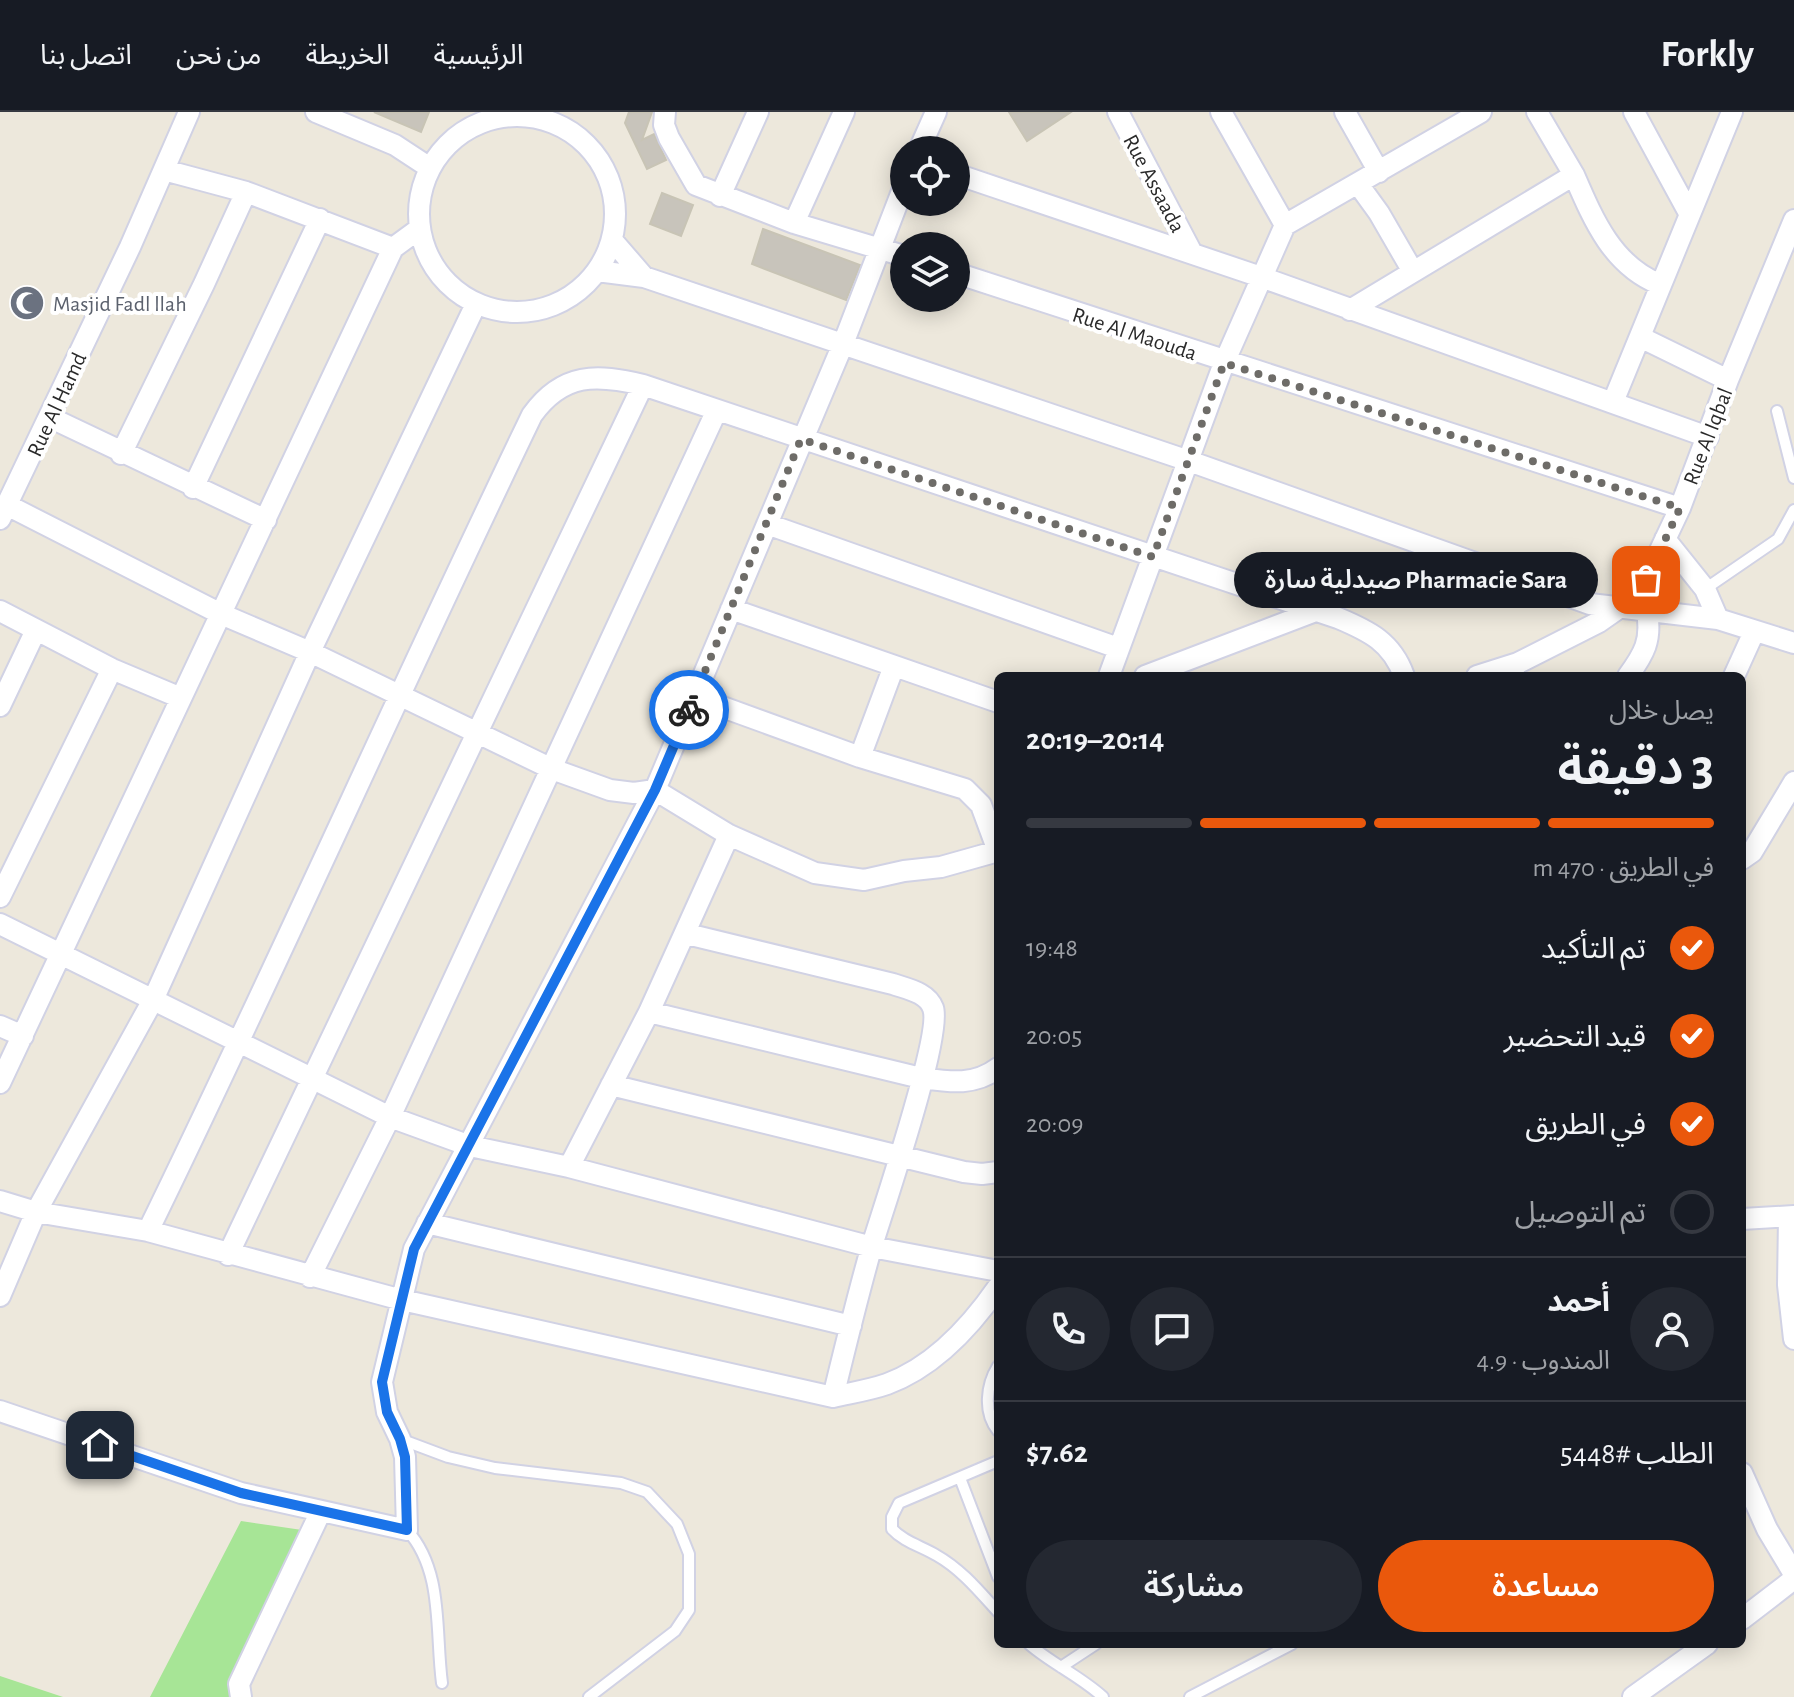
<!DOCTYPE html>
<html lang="ar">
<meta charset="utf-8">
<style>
:root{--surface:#171b24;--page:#242831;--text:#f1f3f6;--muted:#9ea1a6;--line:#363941;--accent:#ea580c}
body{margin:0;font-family:"Alegreya Sans","Noto Sans Arabic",sans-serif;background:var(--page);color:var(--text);direction:rtl;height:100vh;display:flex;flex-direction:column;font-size:30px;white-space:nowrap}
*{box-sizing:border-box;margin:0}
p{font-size:26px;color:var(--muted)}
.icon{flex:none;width:44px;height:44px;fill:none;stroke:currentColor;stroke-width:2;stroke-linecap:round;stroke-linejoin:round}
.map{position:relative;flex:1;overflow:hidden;direction:ltr}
.panel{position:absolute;left:994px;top:560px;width:752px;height:976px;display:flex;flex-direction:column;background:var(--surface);border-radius:12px;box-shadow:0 4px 20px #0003;direction:rtl}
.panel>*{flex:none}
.tools{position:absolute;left:890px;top:24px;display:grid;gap:16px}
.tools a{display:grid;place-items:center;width:80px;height:80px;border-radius:50%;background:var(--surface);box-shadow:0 4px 20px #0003;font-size:40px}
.pin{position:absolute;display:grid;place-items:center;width:68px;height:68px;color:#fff;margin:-34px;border-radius:16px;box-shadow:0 4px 12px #0006}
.courier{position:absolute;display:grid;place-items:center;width:80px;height:80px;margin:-40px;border:6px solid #1a73e8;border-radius:50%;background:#fff;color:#222;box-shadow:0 2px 10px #0007}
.bubble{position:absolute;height:56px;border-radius:28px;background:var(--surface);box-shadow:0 4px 20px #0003;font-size:26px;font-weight:600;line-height:56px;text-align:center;direction:rtl}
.summary em{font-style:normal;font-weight:600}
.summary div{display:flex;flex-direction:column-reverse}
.summary{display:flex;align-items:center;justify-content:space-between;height:136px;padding:0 32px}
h1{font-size:52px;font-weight:600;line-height:60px}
.bar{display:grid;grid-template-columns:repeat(4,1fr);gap:12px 8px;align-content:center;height:96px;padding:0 32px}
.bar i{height:10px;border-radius:6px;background:var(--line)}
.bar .on{background:var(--accent)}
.bar p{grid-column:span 4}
.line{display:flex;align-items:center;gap:20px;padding:0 32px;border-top:2px solid var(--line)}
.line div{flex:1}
.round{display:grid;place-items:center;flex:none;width:84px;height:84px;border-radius:42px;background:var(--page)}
ol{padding:0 32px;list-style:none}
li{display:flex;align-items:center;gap:24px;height:88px}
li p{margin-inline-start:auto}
li .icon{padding:8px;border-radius:50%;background:var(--accent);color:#fff;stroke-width:4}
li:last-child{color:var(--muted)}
li i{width:44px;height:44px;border:4px solid var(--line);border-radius:50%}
.primary-button{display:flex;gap:16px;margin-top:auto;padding:16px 32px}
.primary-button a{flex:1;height:92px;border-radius:48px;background:var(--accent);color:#fff;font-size:32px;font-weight:600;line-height:92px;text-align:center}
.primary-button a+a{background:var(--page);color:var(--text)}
header{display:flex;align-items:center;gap:48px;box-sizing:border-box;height:112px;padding:0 40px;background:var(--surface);border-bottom:2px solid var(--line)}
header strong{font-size:38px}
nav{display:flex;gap:44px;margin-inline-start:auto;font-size:28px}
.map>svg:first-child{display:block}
.green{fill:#a7e596}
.building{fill:#c8c4bb;stroke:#c8c4b5;stroke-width:2}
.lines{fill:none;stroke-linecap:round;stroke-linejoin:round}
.lane-casing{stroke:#d1d2e4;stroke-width:14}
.street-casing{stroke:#d1d2e4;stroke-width:24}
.lane{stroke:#fff;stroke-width:10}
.street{stroke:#fff;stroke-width:20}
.done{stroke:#6e6c68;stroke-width:8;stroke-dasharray:0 14.4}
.route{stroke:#1a73e8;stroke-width:10}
.labels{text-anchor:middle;stroke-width:8;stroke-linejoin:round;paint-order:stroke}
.street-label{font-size:22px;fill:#2a2a2a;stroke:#fff}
.worship-label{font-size:22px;fill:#5b616d;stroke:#fff;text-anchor:start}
</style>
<header>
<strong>Forkly</strong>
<nav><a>الرئيسية</a><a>الخريطة</a><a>من نحن</a><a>اتصل بنا</a></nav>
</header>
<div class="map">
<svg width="1794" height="1585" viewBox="0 0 1794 1585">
<rect width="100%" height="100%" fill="#ede8dc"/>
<path class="green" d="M 241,1409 L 302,1418 L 239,1585 L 150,1585 Z
M 0,1564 L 63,1585 L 0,1585 Z"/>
<path class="building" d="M 374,0 L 429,0 L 421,20 Z
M 629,0 L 652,0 L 642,28 L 654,22 L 666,48 L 647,57 L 625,11 Z
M 1009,0 L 1071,0 L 1027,29 Z
M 662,81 L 693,93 L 681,124 L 650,112 Z
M 763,117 L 860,153 L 846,188 L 752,152 Z"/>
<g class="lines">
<g class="lane-casing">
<path id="lane" d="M 1777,299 L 1794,366
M 1705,477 L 1778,427 L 1794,398
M 998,1254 C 986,1273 983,1301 998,1319
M 400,1327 L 448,1345 L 495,1356 L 621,1371 L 647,1380 L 677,1412 L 689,1442 L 689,1498 L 675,1519 L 589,1585
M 998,1349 L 899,1391 L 892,1405 L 892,1417 C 904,1430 921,1434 936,1443 C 961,1457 979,1479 998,1500
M 960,1366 L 998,1465
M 407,1418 C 444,1459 435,1519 442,1571
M 1029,1532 C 1052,1552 1080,1564 1103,1585
M 1061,1555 L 1096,1532
M 1190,1585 L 1292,1532"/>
</g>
<g class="street-casing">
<path id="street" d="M 316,0 L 395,33 L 430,56
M 665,0 L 664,13 L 669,26 L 696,73 L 794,111 L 904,144
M 1118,0 L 1192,141
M 1221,0 L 1285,113
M 1345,0 L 1379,60
M 1537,0 L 1574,63
M 1634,0 L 1689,101
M419 102a98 98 0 1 1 196 0a98 98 0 1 1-196 0Z
M 919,38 L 936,0
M 164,58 L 246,80 L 393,136
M 956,62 L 1261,165 L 1708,325
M 1358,72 L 1379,101 L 1412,158
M 720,84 L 758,0
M 794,111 L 844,0
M 612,128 L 644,165
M 597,159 L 644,165 L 1189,349 L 1590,492 L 1718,507 L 1794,531
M 956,161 L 1680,396
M 1350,198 L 1574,63 C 1593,107 1612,153 1659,172
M 1640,225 L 1728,268
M 1613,290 L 1732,0
M 49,305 L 266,408
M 121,342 L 204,172 L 246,80
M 193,376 L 320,107
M 7,393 L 221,502 L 310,540 L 552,657 L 610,678 L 634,681 L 655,678 L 729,723 L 815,761 L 864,768 L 904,759 L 941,755 L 998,739
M 0,407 L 130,135 L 189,0
M 767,412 L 1118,536
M 1665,427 L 1705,477 L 1718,507
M 731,497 L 998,590
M 0,499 L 112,557 L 181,586
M 1109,564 L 1224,251 L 1285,113 L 1481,0
M 1145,564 L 1313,500
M 1477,564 L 1518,551
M 1508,564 L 1518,551 L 1599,510 L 1629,489 L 1646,468 L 1680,396 L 1728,268 L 1794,108
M 1628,564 C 1644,542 1652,528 1647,501
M 1734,564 L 1754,520
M 695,585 L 860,645 L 965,677 L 981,693 L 998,739
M 0,594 L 36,518
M 860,645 L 894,554
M 1742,747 L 1752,740 L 1794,670
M 0,785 L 112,557
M 0,812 L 390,1005 L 470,1034 L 569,1055 L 872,1135 L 998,1159
M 687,822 L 893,872 C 907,877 927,880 933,896 C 943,922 882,1100 871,1137 C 857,1186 845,1236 833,1285
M 649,900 L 921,966 C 950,970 974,974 998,956
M 0,914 L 23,924
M 0,971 L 393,136 L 419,117
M 611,973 L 964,1060 L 982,1062 L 998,1060
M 569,1055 L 649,900 L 729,723
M 0,1089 L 36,1100 L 148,1119 L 402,1188 L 833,1285 C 850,1281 870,1278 887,1272 C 933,1255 971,1214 998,1175
M 1789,1105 L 1788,1173 L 1794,1227
M 1742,1107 L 1794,1104
M 427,1111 L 851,1214
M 148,1119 C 280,849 401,574 532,303 C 563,260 597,262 643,273 L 1338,506 C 1369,519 1392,530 1404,564
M 228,1143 L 643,273
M 310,1165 L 390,1005 L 716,300
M 0,1184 L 36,1100 L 153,888 L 310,540 L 476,192
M 0,1299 L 241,1381 L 407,1418 L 405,1345 L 400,1327 L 387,1300 L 382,1270 L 414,1137 L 655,678 L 843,232 L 904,74
M 1742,1361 L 1767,1417 L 1794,1462
M 1742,1507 L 1794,1467
M 241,1585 L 239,1572 L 321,1399
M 1633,1585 L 1707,1532"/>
</g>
<use href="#lane" class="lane"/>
<use href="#street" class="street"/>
</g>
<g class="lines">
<path class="done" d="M 689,598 L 801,327 L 1153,445 L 1224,251 L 1680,396 L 1646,468"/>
<path class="route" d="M 100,1333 L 241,1381 L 407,1418 L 405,1345 L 400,1327 L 387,1300 L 382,1270 L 414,1137 L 655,678 L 689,598"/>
</g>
<defs>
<g id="mosque-disc" transform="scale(1.8)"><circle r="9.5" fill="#6b7280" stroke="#fff"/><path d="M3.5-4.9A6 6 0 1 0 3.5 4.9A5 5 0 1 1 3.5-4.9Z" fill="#fff"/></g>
</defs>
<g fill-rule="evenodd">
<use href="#mosque-disc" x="27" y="191"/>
</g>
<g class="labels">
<g class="street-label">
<text transform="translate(1155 71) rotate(62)" y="8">Rue Assaada</text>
<text transform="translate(1135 221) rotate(18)" y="8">Rue Al Maouda</text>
<text transform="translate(56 292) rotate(-65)" y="8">Rue Al Hamd</text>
<text transform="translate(1707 324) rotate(-69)" y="8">Rue Al Iqbal</text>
</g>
<g class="worship-label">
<text x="53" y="199">Masjid Fadl llah</text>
</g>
</g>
</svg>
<div class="tools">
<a><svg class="icon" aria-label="locate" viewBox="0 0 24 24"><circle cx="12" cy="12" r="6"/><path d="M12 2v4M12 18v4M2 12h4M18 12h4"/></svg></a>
<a><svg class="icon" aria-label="layers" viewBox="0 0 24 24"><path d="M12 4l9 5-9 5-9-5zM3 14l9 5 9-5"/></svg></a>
</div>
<div class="pin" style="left:1646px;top:468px;background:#ea580c"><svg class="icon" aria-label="bag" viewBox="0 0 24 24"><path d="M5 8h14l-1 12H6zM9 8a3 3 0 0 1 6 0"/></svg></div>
<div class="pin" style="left:100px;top:1333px;background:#1f2937"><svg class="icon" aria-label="home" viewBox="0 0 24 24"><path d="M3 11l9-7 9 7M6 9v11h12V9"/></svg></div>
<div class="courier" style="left:689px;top:598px"><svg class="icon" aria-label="bike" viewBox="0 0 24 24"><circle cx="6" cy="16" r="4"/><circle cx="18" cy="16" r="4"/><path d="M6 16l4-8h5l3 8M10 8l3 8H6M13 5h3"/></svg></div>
<div class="bubble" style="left:1234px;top:440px;width:364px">Pharmacie Sara صيدلية سارة</div>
<section class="panel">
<div class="summary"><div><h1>3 دقيقة</h1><p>يصل خلال</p></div><em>20:14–20:19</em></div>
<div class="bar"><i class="on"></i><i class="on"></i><i class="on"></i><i></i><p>في الطريق · 470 m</p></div>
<ol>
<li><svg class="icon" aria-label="check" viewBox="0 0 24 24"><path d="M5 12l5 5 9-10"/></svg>تم التأكيد<p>19:48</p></li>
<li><svg class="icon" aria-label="check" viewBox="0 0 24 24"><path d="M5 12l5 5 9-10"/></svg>قيد التحضير<p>20:05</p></li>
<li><svg class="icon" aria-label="check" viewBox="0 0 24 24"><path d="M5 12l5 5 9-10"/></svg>في الطريق<p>20:09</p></li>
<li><i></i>تم التوصيل</li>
</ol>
<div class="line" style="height:144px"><a class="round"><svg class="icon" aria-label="person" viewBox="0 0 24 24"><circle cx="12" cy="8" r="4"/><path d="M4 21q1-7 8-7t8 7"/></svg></a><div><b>أحمد</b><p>المندوب · 4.9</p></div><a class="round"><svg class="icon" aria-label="chat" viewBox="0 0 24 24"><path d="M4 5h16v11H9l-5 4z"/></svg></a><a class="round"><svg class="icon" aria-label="phone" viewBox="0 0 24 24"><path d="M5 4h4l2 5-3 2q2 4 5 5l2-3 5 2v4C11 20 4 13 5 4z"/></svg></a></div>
<div class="line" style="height:104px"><div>الطلب #5448</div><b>$7.62</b></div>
<div class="primary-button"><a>مساعدة</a><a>مشاركة</a></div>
</section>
</div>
